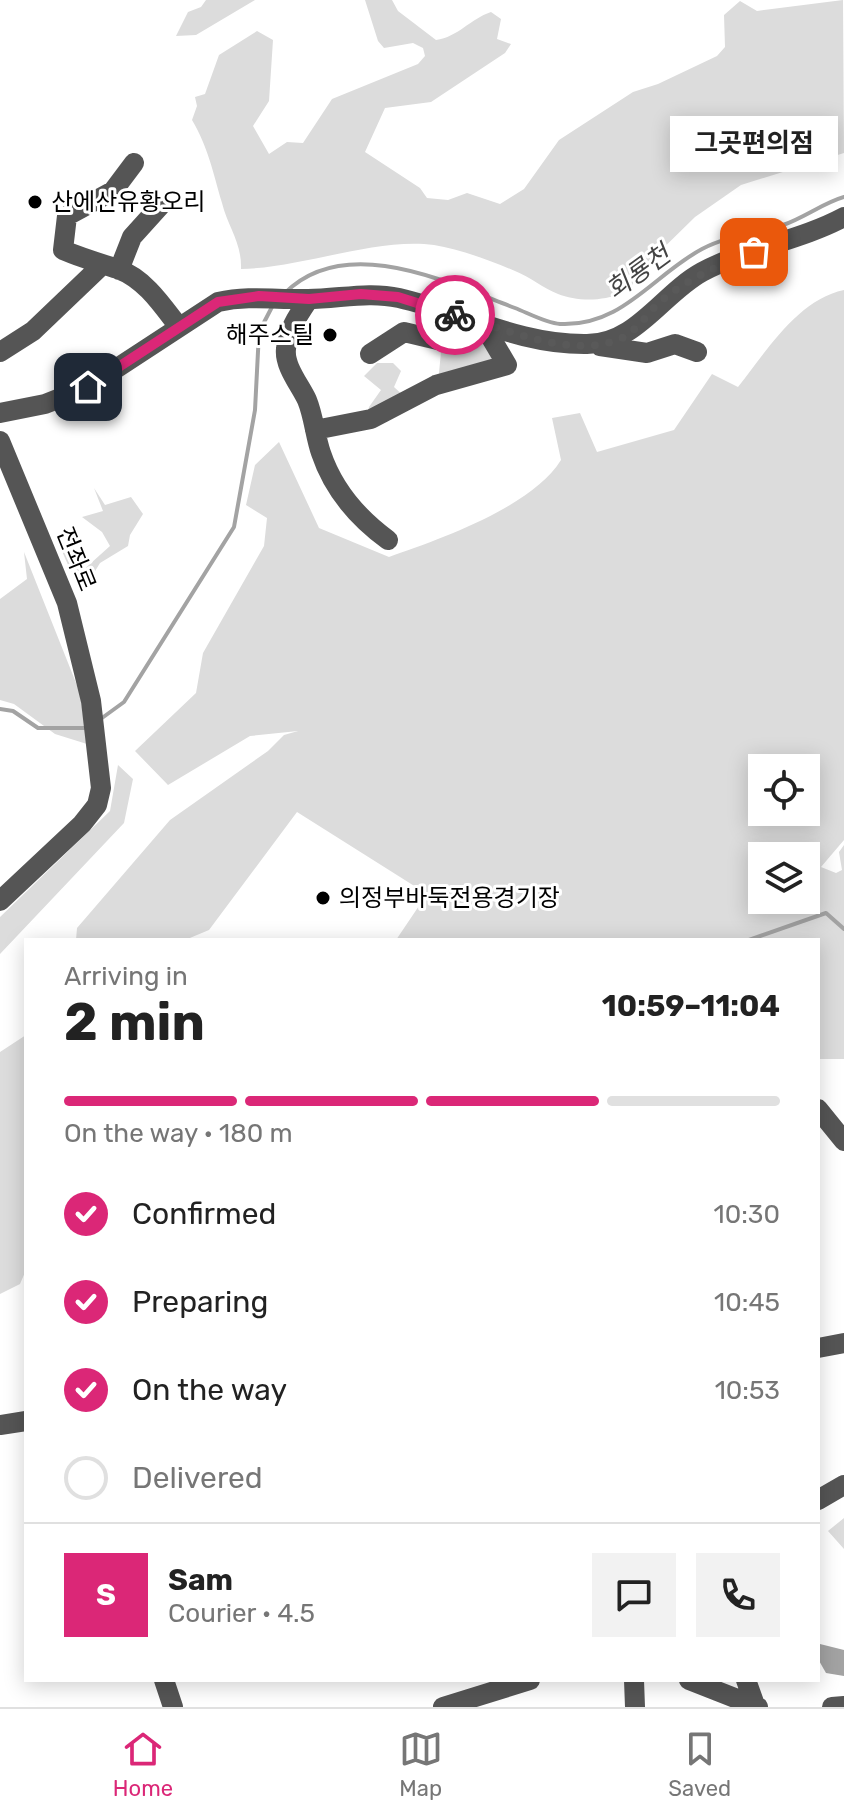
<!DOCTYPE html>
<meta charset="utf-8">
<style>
:root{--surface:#fff;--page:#f2f2f2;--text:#222;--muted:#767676;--line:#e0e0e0;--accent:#db2777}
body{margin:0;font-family:Rubik,"Noto Sans KR",sans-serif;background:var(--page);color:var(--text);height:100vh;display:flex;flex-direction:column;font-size:30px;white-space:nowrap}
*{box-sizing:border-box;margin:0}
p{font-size:26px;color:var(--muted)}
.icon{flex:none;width:44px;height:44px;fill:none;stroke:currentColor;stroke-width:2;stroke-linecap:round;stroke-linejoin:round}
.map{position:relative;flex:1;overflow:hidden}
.sheet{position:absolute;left:24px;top:938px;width:796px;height:744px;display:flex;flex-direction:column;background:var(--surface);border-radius:0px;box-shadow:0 4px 20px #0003}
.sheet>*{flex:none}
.buttons{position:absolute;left:748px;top:754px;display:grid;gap:16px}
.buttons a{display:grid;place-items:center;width:72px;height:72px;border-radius:0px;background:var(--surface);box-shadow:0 4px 20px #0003;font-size:40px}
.pin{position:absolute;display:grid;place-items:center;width:68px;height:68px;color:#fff;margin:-34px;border-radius:16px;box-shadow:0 4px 12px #0006}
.courier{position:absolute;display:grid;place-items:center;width:80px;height:80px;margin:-40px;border:6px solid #db2777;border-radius:50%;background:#fff;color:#222;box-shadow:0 2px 10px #0007}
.bubble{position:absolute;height:56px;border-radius:0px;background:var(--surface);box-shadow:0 4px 20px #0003;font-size:26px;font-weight:700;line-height:56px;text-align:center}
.overview em{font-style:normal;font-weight:700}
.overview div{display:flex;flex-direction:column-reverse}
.overview{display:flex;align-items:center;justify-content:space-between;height:136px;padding:0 40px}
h1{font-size:52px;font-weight:700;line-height:60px}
.bar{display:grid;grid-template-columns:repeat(4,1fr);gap:12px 8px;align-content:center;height:96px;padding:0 40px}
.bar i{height:10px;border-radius:6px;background:var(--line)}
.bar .active{background:var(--accent)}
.bar p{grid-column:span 4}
.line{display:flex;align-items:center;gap:20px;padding:0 40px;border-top:2px solid var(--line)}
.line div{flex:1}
.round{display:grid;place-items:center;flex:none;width:84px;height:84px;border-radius:0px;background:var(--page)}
ol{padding:0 40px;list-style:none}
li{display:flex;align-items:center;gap:24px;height:88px}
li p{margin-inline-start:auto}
li .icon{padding:8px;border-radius:50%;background:var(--accent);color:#fff;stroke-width:4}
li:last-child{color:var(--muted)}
li i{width:44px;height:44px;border:4px solid var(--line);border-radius:50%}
.tab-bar{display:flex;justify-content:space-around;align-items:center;height:112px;border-top:2px solid var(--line);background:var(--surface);font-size:22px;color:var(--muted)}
.tab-bar a{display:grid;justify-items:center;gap:4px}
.tab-bar .active{color:var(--accent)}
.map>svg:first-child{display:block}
.green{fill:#dcdcdc;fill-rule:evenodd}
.water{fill:#a3a3a3}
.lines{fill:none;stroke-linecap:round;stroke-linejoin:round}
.stream{stroke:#a3a3a3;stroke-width:4}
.minor{stroke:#555;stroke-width:20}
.done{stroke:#595959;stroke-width:8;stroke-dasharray:0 14.4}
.route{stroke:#db2777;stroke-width:10}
.poi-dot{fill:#000;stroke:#fff;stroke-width:3}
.labels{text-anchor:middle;stroke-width:6;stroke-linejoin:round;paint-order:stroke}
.poi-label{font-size:24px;fill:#000;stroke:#fff;text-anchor:start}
.street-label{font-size:24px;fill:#000;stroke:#fff}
.water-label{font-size:26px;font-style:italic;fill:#444;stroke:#fff}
</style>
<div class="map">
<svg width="844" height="1707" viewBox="0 0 844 1707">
<rect width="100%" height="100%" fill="#fff"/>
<path class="green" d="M 206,0 L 255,0 L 196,35 L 176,36 L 188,12 L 201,7 Z
M 365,0 L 392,0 L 398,11 L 436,40 C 458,37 470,19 491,12 L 501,19 L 497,39 L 511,44 L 505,53 L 431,102 L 385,108 L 365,152 L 420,188 L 427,198 L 448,200 L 467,193 L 500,204 L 524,189 L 559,140 L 633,92 L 658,84 L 717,56 L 725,47 L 724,15 L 740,1 L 757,11 L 843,0 L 844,153 L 741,185 L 695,217 L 641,270 C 633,301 585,305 558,294 C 543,288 530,277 515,271 C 491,261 460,249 434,245 C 377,237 302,268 241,269 C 242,243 228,227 222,203 C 213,172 208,147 192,120 L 197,106 L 195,97 L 205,94 L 219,55 L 257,31 L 273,40 L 269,101 L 253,126 L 269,154 L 287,142 L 303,143 L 332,99 L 418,64 L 425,56 L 423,48 L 413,43 L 384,48 L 378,41 Z
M 844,290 L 844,840 L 821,867 L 836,873 L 842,870 L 839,852 L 844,845 L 844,1059 L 818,1059 L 818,940 L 396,940 L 427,894 L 297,812 L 209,930 L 185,940 L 76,940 L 77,928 L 170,820 L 268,751 L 284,735 L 298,731 L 250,736 L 168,785 L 135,751 L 196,693 L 203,653 L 264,546 L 267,518 L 246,505 L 255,465 L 279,442 L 319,528 L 389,557 C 440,539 532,507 561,460 L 552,418 L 580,413 L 597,452 L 674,430 L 712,374 L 738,387 C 766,352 797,300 844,290 ZM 762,768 L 806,768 L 806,812 L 762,812 ZM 762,856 L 806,856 L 806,900 L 762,900 Z
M 462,339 L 488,339 L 501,363 L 438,383 L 441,352 Z
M 377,363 L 393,363 L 401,371 L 394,387 L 406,398 L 366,419 L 369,407 L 381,390 L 364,376 Z
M 94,488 L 105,505 L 131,497 L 143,514 L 130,535 L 128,546 L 100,563 L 81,594 L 61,549 L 81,572 L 110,546 L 102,532 L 82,517 L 103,511 Z
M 24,552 L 80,693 L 87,744 L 55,734 L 14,704 L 0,700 L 0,599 L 27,579 Z
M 118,765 L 133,779 L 124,823 L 0,954 L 0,917 L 110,811 Z
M 26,1035 L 26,1270 L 20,1284 L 0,1294 L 0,1052 Z
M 844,1518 L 844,1549 L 828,1531 Z"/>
<path class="water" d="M 820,1644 L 844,1650 L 844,1676 L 826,1673 L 818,1659 Z"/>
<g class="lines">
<path class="stream" d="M 285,293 C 346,232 449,283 515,308 C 528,313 546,323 560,324 C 622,327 653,275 702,249 C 728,235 756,234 783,225 C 804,218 823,203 844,197
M 0,709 L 13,711 L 38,728 L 88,728
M 102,718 L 124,702 L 234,527 L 255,410 L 259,332 L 273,305
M 749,940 L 826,913 L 844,929"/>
<path class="minor" d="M 134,163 L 113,191 L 67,216 L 63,250 C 82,258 99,263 118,269 C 145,279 162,305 178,326
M 119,270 L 132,237 L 160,206
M 309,299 C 299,314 287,331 286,349 C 284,366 300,385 307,400 C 314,417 315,436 321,453 C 333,489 358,518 388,540
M 600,346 L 647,353 L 675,344 L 697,352
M 0,352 L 33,331 L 101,266
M 0,413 L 45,404 L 88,387 L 218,302 C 250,295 277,300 308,299 C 339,299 368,291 399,298 C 463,313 520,345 587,344 C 636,344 662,294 702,272 C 747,248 799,241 844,217
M 315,430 L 371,419 L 436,385 L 507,365 L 481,321 L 442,341 L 404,332 L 370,354
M 0,441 L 67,603 L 91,701 L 101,788 L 97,805 L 82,824 L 0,901
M 818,1109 L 844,1141
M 818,1348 L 844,1343
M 0,1425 L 26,1421
M 818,1500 L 844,1485
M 164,1680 L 173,1707
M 634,1680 L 635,1707
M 689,1680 L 758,1707
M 746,1680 L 755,1705
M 443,1707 L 530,1680
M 832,1707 L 844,1706"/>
</g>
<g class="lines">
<path class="done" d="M 455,315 C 504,327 571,361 622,338 C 638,330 649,311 662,300 C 691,277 720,265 754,252"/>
<path class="route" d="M 88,387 L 218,302 L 259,296 L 309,299 L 361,294 L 398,297 L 455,315"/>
</g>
<g class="poi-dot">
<circle cx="35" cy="202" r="8"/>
<circle cx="330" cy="335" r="8"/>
<circle cx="323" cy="898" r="8"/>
</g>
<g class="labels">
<g class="poi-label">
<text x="51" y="210">산에산유황오리</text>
<text x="314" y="343" text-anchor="end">해주스틸</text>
<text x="339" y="906">의정부바둑전용경기장</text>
</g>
<g class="street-label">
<text transform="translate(76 559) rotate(68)" y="8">전좌로</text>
</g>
<g class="water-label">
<text transform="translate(638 272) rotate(-36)" y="9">회룡천</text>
</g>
</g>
</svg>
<div class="buttons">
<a><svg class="icon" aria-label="locate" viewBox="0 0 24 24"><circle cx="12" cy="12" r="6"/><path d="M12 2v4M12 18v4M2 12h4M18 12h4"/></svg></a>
<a><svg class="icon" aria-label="layers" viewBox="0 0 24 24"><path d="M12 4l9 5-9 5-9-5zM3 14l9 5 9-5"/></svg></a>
</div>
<div class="pin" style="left:754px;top:252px;background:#ea580c"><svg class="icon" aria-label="bag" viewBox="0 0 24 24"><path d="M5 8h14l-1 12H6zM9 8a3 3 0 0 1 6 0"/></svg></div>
<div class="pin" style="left:88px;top:387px;background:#1f2937"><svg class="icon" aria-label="home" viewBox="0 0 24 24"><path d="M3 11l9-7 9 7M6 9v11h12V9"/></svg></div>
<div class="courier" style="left:455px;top:315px"><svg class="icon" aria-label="bike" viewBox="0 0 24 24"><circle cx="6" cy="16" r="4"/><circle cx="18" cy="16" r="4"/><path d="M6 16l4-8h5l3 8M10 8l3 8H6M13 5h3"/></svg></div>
<div class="bubble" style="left:670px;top:116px;width:168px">그곳편의점</div>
<section class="sheet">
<div class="overview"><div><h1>2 min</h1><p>Arriving in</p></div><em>10:59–11:04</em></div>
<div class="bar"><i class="active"></i><i class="active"></i><i class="active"></i><i></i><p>On the way · 180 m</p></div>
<ol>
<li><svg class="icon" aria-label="check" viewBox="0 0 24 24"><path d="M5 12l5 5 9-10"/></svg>Confirmed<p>10:30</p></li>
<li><svg class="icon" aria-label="check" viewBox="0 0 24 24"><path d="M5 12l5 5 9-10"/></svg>Preparing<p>10:45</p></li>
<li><svg class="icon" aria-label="check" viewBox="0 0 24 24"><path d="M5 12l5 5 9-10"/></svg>On the way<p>10:53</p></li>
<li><i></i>Delivered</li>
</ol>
<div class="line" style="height:144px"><b class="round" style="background:var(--accent);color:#fff">S</b><div><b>Sam</b><p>Courier · 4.5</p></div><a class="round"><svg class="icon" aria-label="chat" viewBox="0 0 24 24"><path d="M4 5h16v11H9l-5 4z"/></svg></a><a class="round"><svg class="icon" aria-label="phone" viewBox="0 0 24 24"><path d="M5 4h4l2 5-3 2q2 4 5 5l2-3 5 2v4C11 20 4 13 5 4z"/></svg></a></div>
</section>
</div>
<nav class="tab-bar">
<a class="active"><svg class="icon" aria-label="home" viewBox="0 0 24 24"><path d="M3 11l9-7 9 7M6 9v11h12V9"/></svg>Home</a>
<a><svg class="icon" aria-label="map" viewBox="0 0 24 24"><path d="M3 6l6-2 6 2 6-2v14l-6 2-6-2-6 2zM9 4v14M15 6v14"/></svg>Map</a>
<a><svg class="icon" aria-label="saved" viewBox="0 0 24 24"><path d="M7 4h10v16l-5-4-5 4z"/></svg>Saved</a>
</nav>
